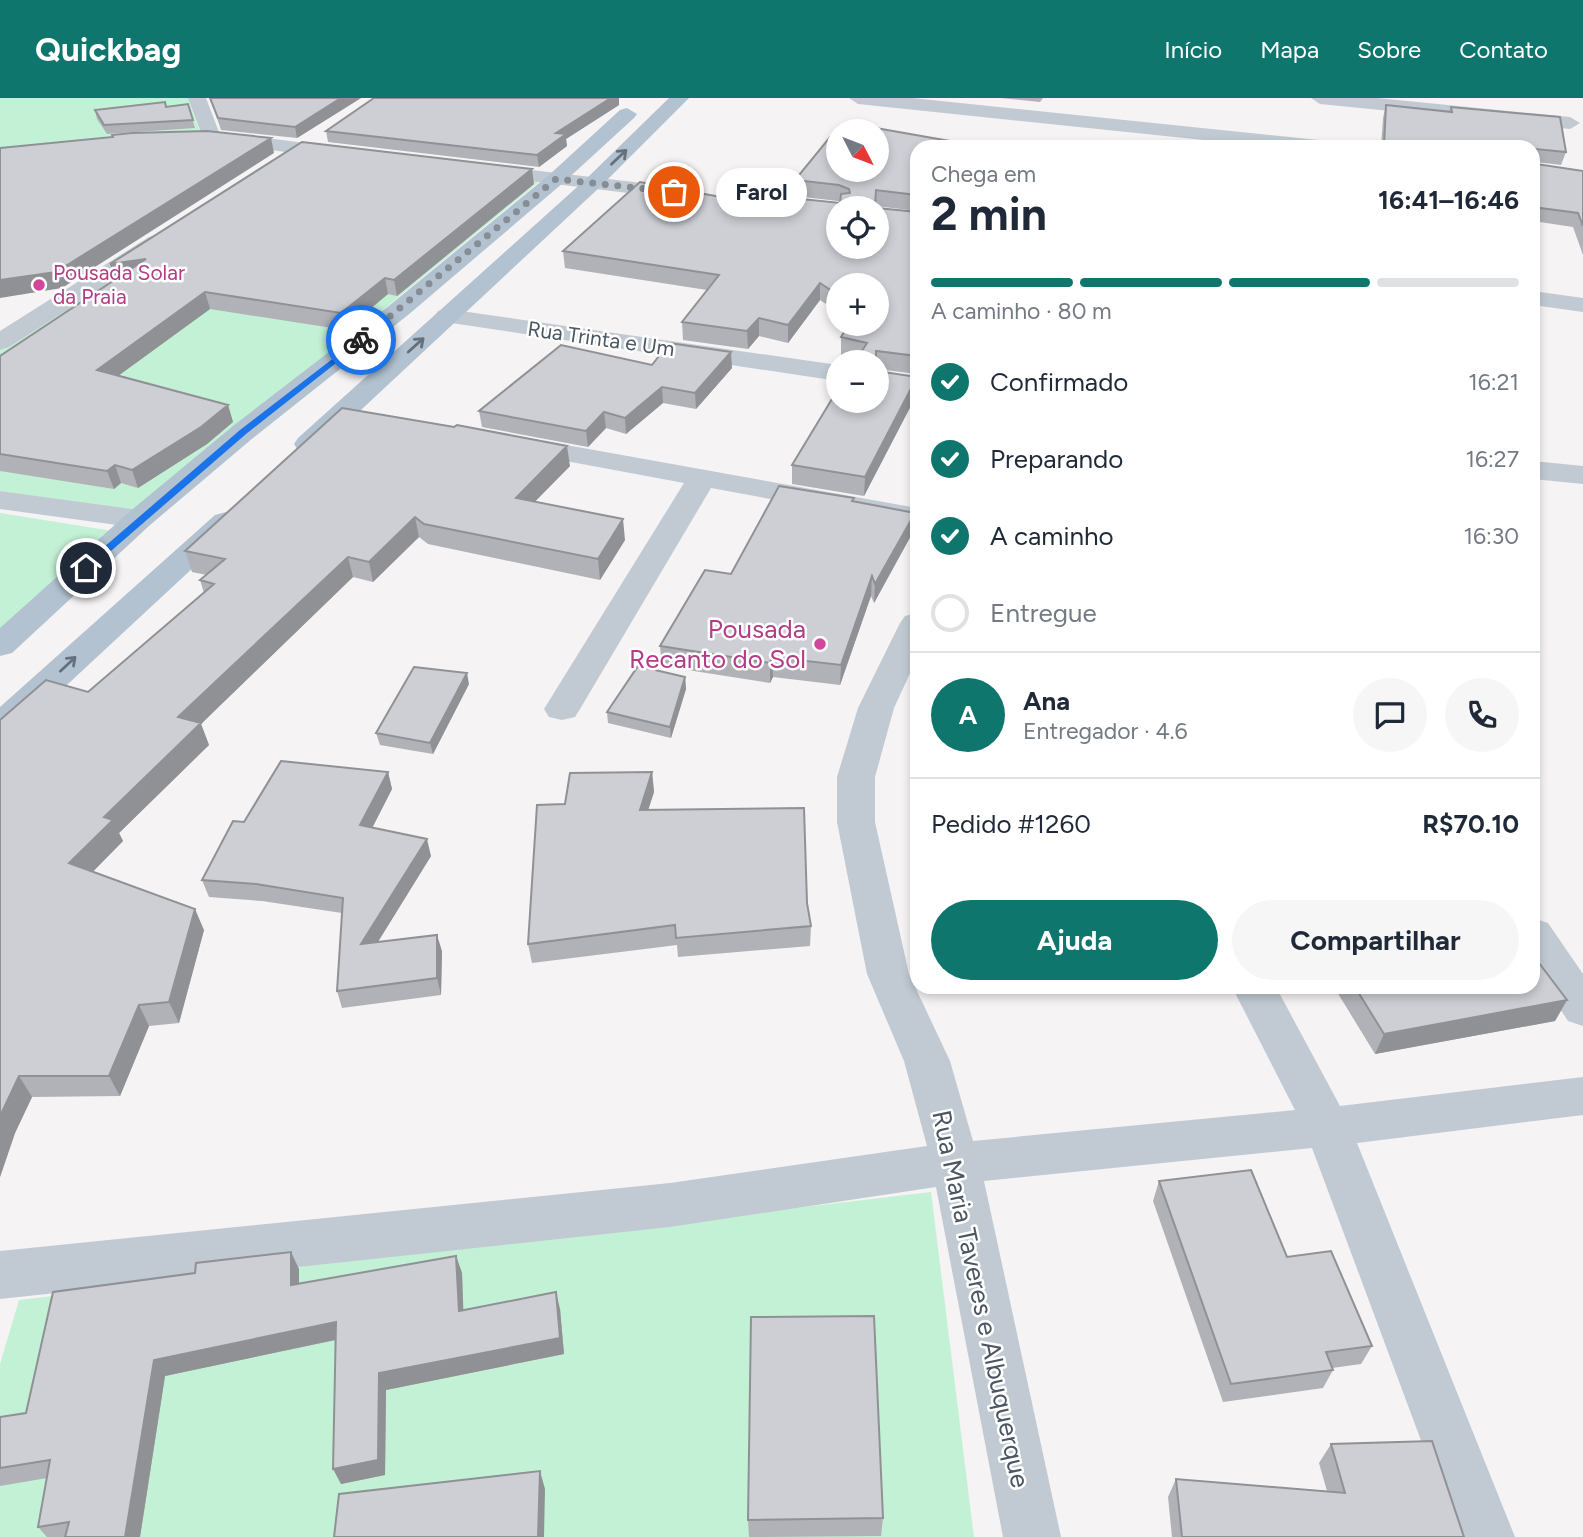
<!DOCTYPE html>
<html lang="pt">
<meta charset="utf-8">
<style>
:root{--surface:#fff;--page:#f6f6f7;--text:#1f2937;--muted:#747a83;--line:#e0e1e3;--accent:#0f766e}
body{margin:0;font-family:Figtree,sans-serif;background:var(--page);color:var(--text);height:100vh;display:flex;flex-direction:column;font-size:26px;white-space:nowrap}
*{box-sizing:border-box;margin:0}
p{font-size:23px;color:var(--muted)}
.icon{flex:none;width:38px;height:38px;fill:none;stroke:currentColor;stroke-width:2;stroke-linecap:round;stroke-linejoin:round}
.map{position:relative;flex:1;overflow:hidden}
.details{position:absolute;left:910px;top:42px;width:630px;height:854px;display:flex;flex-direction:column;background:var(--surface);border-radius:21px;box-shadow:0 4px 10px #0003}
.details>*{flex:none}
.needle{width:46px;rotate:132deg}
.controls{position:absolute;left:826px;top:21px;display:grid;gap:14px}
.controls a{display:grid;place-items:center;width:63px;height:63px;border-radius:50%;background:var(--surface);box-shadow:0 4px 10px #0003;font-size:35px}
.pin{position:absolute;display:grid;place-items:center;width:60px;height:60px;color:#fff;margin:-30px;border:4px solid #fff;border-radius:50%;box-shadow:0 2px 7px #0007}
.courier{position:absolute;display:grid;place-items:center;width:70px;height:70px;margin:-35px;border:5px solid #1a73e8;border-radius:50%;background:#fff;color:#222;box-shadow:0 2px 9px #0007}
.bubble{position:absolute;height:49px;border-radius:24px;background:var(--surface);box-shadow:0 4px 10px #0003;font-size:23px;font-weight:700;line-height:49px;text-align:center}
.summary em{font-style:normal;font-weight:700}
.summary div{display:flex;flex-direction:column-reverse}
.summary{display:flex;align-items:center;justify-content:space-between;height:119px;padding:0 21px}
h1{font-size:46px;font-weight:700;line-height:52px}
.bar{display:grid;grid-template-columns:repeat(4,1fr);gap:10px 7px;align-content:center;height:84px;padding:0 21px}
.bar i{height:9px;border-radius:5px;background:var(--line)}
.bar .active{background:var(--accent)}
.bar p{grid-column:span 4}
.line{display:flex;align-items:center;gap:18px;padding:0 21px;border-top:2px solid var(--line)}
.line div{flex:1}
.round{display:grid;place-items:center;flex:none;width:74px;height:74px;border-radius:37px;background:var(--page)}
ol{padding:0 21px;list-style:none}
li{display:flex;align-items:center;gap:21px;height:77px}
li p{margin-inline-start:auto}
li .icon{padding:7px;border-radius:50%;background:var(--accent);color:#fff;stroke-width:4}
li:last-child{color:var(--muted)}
li i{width:38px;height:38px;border:4px solid var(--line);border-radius:50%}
.action{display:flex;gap:14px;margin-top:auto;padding:14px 21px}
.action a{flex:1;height:80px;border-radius:42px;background:var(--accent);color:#fff;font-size:28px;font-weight:700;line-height:80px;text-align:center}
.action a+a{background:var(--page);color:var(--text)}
header{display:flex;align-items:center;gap:42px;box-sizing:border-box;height:98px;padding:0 35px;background:var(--accent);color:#fff}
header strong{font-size:33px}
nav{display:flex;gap:38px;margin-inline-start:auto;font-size:24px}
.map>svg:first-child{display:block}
.green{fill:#c3f1d5}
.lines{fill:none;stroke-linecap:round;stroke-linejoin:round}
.minor{fill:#c1cad2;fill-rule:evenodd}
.major{fill:#b3c2d1;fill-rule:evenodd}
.wall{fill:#b0b2b7}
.shaded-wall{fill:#909195}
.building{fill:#cdcfd5;stroke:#909195;stroke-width:2;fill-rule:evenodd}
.oneway{stroke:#64717d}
.route{fill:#1a73e8}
.done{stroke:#868d94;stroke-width:7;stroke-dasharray:0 12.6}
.hotel-dot{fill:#d1479c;stroke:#fff;stroke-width:2.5}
.labels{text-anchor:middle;stroke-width:5;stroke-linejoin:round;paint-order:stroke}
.far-hotel-label{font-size:21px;fill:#b23c85;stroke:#fff;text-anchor:start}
.far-street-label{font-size:21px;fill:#4a5661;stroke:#fff}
.hotel-label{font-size:26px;fill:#b23c85;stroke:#fff;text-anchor:end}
.street-label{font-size:26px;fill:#4a5661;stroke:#fff}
</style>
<header>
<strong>Quickbag</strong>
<nav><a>Início</a><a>Mapa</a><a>Sobre</a><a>Contato</a></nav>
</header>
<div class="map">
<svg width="1583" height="1439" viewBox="0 0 1583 1439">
<rect width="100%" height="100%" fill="#f5f3f3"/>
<path class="green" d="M 0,0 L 188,0 L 201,37 L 0,54 Z
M 303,56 L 540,83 L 138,413 L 0,393 L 0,251 Z
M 0,415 L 125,435 L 0,542 Z
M 931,1094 L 974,1439 L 0,1439 L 0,1266 L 19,1202 Z"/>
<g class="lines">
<path class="minor" d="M 188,0 L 206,0 L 219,34 L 345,50 L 352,52 L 355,56 L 352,60 L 345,62 L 204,43 Z
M 849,0 L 912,0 L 1328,43 L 1335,45 L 1338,49 L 1271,49 L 858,6 Z
M 1311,0 L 1377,0 L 1570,19 L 1580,25 L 1570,31 L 1320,6 Z
M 481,66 L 685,90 L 693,91 L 696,96 L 693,101 L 685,102 L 474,76 L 471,72 L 474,68 Z
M 157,137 L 165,139 L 168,144 L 165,149 L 9,249 L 0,252 L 0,233 L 149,139 Z
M 1533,193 L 1583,200 L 1583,214 L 1533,207 Z
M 447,211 L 838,267 L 838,283 L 438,223 L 435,218 L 438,213 Z
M 516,338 L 917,410 L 917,428 L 711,390 L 580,611 L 575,619 L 562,622 L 549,619 L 544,611 L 684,385 L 506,352 L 502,346 L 506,340 Z
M 1533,363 L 1583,368 L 1583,386 L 1533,381 Z
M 0,393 L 139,412 L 150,415 L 154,421 L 150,427 L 139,430 L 0,411 Z
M 917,515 L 917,560 L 894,610 L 875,679 L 875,724 L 909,876 L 950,963 L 973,1043 L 1295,1012 L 1232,889 L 1276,889 L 1340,1008 L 1583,979 L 1583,1017 L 1357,1045 L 1515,1439 L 1457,1439 L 1312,1050 L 984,1083 L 1061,1439 L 1003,1439 L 936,1089 L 670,1129 L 0,1201 L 0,1153 L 670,1085 L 927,1048 L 904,963 L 867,876 L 837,724 L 837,679 L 858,610 L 900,525 L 905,518 Z
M 1533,820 L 1548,825 L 1583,876 L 1583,928 L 1568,923 L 1533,870 Z"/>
<path class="major" d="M 669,0 L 689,0 L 600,89 L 318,352 L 308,354 L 298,352 L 294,346 L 298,340 L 586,81 Z
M 627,10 L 637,16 L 634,20 L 563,85 L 408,217 L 253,340 L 150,427 L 12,555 L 0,558 L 0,530 L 128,415 L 233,328 L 390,207 L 549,77 L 620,12 Z
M 226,414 L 237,417 L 241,423 L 237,429 L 13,637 L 0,641 L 0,609 L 215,417 Z"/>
</g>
<path class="wall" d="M 210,0 L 361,0 L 297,40 L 221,32 Z
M 374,0 L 619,0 L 619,7 L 566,41 L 567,48 L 539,69 L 328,44 L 326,33 Z
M 1000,0 L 1043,0 L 1040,4 Z
M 188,6 L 195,30 L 107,36 L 97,21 L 95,12 L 166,9 Z
M 1386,7 L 1449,13 L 1451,9 L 1566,54 L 1561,67 L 1536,64 L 1536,66 L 1583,73 L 1583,157 L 1573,129 L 1533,123 L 1533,49 L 1381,49 L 1383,20 Z
M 917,49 L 917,113 L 876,108 L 877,110 L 917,114 L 917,276 L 877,271 L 877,264 L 855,264 L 857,261 L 841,257 L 841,239 L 877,226 L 838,187 L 838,214 L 820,202 L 788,245 L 759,238 L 748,251 L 683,242 L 682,224 L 707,192 L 565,170 L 563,153 L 726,100 L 840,105 L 840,104 L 838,103 L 795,98 L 795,82 Z
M 534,86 L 397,198 L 388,196 L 345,232 L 210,211 L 119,277 L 228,307 L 233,324 L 207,346 L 138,390 L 121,385 L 114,391 L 0,373 L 0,258 L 115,182 L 110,166 Z
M 652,267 L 732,270 L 696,311 L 663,305 L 626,336 L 606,330 L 588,349 L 482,329 L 479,313 Z
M 916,298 L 864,398 L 792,386 L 792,367 Z
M 570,368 L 534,404 L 625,442 L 600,482 L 428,446 L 419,439 L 373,484 L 353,479 L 201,626 L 209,647 L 119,735 L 123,743 L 92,774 L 204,832 L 179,925 L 149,928 L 120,998 L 32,999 L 15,1035 L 0,1079 L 0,622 L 88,594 L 204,495 L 200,482 L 207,477 L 192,474 L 185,453 Z
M 854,400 L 853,403 L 915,415 L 913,434 L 874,505 L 871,498 L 840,587 L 773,579 L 770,585 L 662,568 L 660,548 L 731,476 Z
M 685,579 L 686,591 L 671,640 L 608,625 L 607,614 Z
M 469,586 L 433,656 L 380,647 L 376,635 Z
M 388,674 L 392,691 L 372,730 L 431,758 L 378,844 L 442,853 L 441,897 L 342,910 L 337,893 L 342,815 L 262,803 L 209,799 L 202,782 L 244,724 Z
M 652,674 L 654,694 L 648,712 L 807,805 L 811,828 L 810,848 L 678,859 L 677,847 L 532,865 L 528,846 L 565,706 Z
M 1334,889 L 1533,889 L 1567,902 L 1555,923 L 1375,956 Z
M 1159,1083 L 1287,1159 L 1372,1248 L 1361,1266 L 1332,1270 L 1333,1272 L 1323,1290 L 1223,1304 L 1153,1103 Z
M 456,1158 L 462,1175 L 463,1212 L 560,1211 L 564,1256 L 386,1292 L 385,1377 L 341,1386 L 336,1242 L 165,1278 L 140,1439 L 47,1439 L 38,1429 L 47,1380 L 0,1388 L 0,1319 L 26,1315 L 299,1171 L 299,1186 Z
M 1331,1346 L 1464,1439 L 1172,1439 L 1168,1399 L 1176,1381 L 1327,1393 L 1319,1365 Z
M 883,1420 L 881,1438 L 749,1439 L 748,1422 Z"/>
<path class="shaded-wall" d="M 341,0 L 361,0 L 297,40 L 295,29 Z
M 606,0 L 619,0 L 619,7 L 566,41 L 567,48 L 539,69 L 537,57 L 556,35 Z
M 271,40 L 274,55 L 62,190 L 0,200 L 0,182 Z
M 532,71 L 534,86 L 397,198 L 394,182 Z
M 146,161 L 116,183 L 110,166 Z
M 385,180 L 388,196 L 345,232 L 341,215 Z
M 820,185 L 820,202 L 788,245 L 788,227 Z
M 205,194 L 210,211 L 103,289 L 97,272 Z
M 759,220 L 759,238 L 748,251 L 747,233 Z
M 731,254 L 732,270 L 696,311 L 695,295 Z
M 917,279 L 916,298 L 864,398 L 865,379 Z
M 662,289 L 663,305 L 626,336 L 625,320 Z
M 228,307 L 233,324 L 207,346 L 138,390 L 132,372 Z
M 604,314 L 606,330 L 588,349 L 586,333 Z
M 567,348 L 570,368 L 519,420 L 516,400 Z
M 115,367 L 121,385 L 114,391 L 107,373 Z
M 915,415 L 913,434 L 874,505 L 875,486 Z
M 415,419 L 419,439 L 373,484 L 369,464 Z
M 623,421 L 625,442 L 600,482 L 598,461 Z
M 348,459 L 353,479 L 201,626 L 209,647 L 119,735 L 123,743 L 80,787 L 69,765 L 178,619 Z
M 872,478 L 871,498 L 840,587 L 841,567 Z
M 772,559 L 773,579 L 770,585 L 770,565 Z
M 467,575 L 469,586 L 433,656 L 430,645 Z
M 685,579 L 686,591 L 671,640 L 670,629 Z
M 388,674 L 392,691 L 365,744 L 360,727 Z
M 652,674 L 654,694 L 642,731 L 640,712 Z
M 427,741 L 431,758 L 366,863 L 361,846 Z
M 195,811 L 204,832 L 179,925 L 169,904 Z
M 437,837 L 442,853 L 441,897 L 437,880 Z
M 1567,902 L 1555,923 L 1375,956 L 1384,936 Z
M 139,907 L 149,928 L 120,998 L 109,978 Z
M 19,978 L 32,999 L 15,1035 L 0,1079 L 0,1018 Z
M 291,1154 L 299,1171 L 299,1204 L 291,1187 Z
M 456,1158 L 462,1175 L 464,1230 L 459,1213 Z
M 556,1194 L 560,1211 L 564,1256 L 386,1292 L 385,1377 L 341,1386 L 333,1371 L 379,1275 Z
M 336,1224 L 344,1240 L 165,1278 L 140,1439 L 125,1439 L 154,1262 Z
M 540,1373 L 545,1391 L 544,1439 L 538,1439 Z"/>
<path class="building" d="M 210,0 L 341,0 L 295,29 L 218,20 Z
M 374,0 L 611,0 L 556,35 L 566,36 L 537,57 L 326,33 Z
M 165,4 L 166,9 L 188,6 L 193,22 L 104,27 L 95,12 Z
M 1386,7 L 1452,14 L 1451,9 L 1560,19 L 1566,54 L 1536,51 L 1536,66 L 1583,73 L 1583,128 L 1578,115 L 1533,109 L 1533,49 L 1384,49 Z
M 853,26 L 984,49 L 917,49 L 917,97 L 876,92 L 875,108 L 877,110 L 917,114 L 917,258 L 876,253 L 876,264 L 855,264 L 867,245 L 841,239 L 849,226 L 877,226 L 877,187 L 838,187 L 838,197 L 820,185 L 788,227 L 759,220 L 747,233 L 682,224 L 719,177 L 563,153 L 640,84 L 726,100 L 733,94 L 840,105 L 841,96 L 850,95 L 849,91 L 839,87 L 795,82 L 830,39 L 838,40 L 838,72 L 877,72 L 877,33 L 846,33 ZM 838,110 L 877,110 L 877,149 L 838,149 Z
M 207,33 L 271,40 L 56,174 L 0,182 L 0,50 L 113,39 L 112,37 L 132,35 Z
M 302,44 L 532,71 L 394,182 L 385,180 L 341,215 L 205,194 L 97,272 L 228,307 L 201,329 L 132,372 L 115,367 L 107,373 L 0,356 L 0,258 L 146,161 L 110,166 Z
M 669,245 L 731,254 L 695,295 L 662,289 L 625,320 L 604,314 L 586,333 L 479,313 L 561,247 L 652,267 Z
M 877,273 L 917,279 L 865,379 L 792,367 L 838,291 L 838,303 L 877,303 Z
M 342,310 L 454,329 L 457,327 L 567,348 L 516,400 L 623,421 L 598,461 L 424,426 L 415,419 L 369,464 L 348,459 L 178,619 L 201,625 L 104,719 L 113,722 L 69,765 L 195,811 L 169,904 L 139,907 L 109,978 L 19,978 L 0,1018 L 0,622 L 46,582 L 88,594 L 214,486 L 200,482 L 225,461 L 185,453 Z
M 779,388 L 854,400 L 852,403 L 915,415 L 875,486 L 872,478 L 841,567 L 772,559 L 770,565 L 660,548 L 705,472 L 731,476 Z
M 638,568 L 685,579 L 670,629 L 607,614 Z
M 414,569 L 467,575 L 430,645 L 376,635 Z
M 281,663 L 388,674 L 360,727 L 427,741 L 361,846 L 437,837 L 437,880 L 337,893 L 343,800 L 256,786 L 202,782 L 233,723 L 244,724 Z
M 652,674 L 640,712 L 804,710 L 807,805 L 811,828 L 676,840 L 675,827 L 528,846 L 537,707 L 565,706 L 570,675 Z
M 1533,857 L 1567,902 L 1384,936 L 1355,889 L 1533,889 Z
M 1251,1072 L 1287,1159 L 1331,1153 L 1372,1248 L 1326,1254 L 1333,1272 L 1231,1286 L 1159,1083 Z
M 291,1154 L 291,1187 L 456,1158 L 459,1213 L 556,1194 L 560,1240 L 379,1275 L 378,1362 L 333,1371 L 336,1224 L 154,1262 L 125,1439 L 65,1439 L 69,1424 L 38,1429 L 50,1362 L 0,1370 L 0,1319 L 26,1315 L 53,1194 L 195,1175 L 196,1165 Z
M 874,1218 L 883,1420 L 748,1422 L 751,1219 Z
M 1432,1343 L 1464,1439 L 1182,1439 L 1176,1381 L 1345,1395 L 1331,1346 Z
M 540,1373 L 538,1439 L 334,1439 L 339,1396 Z"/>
<defs><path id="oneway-shaft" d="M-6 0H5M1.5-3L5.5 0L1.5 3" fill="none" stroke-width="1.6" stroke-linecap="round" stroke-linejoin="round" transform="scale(1.75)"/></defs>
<g class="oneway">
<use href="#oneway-shaft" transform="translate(619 59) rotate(-44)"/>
<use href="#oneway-shaft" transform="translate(416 247) rotate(-42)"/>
<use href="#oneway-shaft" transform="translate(68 566) rotate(-43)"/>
</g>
<path class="route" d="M 361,239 L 364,243 L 246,336 L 89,472 L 82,472 L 82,468 L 240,332 Z"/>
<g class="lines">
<path class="done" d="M 361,242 L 556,81 L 674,94"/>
</g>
<g class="hotel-dot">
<circle cx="39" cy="187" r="7"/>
<circle cx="820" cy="546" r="7"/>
</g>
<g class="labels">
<g class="far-hotel-label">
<text x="53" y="182">Pousada Solar<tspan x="53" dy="24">da Praia</tspan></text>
</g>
<g class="far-street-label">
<text transform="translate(601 241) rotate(8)" y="7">Rua Trinta e Um</text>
</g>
<g class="hotel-label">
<text x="806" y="540">Pousada<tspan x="806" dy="30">Recanto do Sol</tspan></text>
</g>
<g class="street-label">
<text transform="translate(981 1201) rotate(78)" y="9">Rua Maria Taveres e Albuquerque</text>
</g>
</g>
</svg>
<div class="controls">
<a><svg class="needle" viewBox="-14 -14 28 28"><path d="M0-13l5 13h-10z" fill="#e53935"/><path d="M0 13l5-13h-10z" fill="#747a83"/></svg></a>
<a><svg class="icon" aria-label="locate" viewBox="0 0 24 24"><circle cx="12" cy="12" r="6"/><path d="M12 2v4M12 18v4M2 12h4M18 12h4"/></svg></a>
<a>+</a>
<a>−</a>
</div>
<div class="pin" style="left:674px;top:94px;background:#ea580c"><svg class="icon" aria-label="bag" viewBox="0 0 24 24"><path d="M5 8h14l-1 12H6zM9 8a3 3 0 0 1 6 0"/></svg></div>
<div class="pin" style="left:86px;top:470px;background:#1f2937"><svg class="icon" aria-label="home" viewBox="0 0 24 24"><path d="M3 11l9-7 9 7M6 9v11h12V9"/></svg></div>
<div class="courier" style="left:361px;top:242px"><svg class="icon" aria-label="bike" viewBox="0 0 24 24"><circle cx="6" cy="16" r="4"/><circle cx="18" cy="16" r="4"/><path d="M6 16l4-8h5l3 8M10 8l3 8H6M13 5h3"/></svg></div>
<div class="bubble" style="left:716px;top:70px;width:91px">Farol</div>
<section class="details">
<div class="summary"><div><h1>2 min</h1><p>Chega em</p></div><em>16:41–16:46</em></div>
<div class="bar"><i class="active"></i><i class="active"></i><i class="active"></i><i></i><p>A caminho · 80 m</p></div>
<ol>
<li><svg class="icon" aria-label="check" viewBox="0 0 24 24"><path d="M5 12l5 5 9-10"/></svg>Confirmado<p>16:21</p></li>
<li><svg class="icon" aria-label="check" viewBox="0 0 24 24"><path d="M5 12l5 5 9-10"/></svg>Preparando<p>16:27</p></li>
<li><svg class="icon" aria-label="check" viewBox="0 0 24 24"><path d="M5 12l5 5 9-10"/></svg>A caminho<p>16:30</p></li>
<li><i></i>Entregue</li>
</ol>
<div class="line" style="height:126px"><b class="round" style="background:var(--accent);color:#fff">A</b><div><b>Ana</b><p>Entregador · 4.6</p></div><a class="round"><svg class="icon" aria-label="chat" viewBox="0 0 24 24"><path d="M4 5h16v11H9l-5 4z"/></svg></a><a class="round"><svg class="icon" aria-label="phone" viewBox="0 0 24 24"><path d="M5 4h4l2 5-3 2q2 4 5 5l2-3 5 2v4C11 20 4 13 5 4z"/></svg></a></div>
<div class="line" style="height:91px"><div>Pedido #1260</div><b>R$70.10</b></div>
<div class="action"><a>Ajuda</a><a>Compartilhar</a></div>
</section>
</div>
